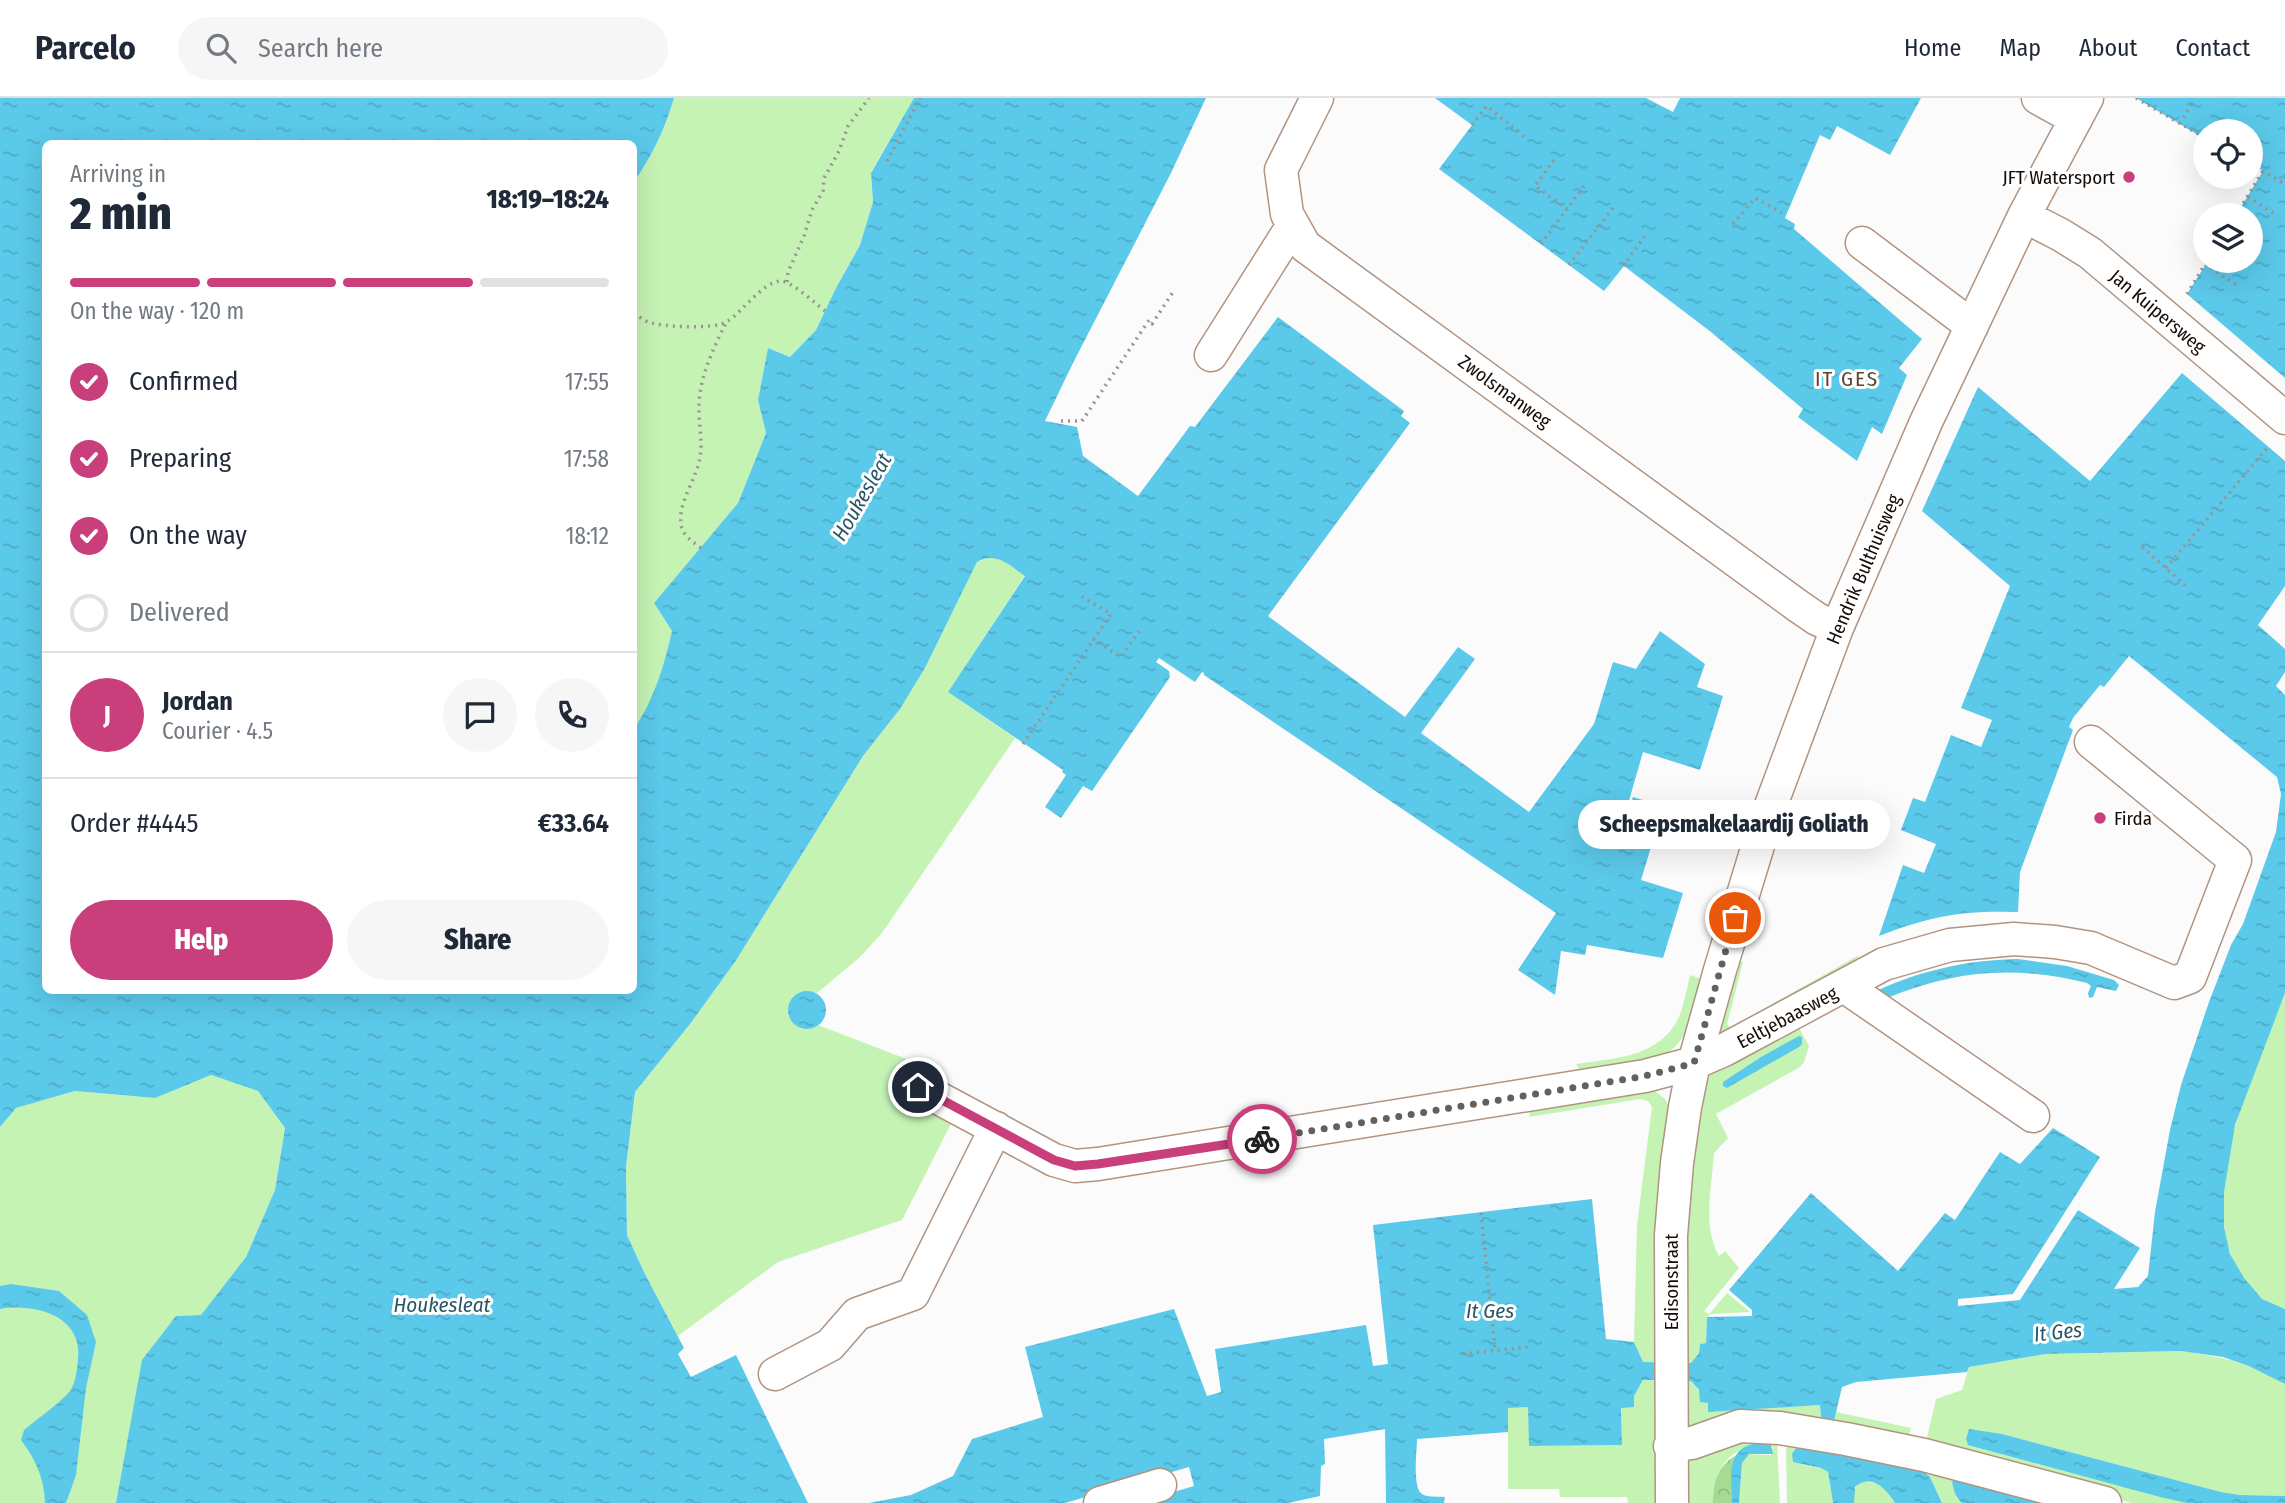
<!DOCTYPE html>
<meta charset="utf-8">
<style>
:root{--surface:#fff;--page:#f6f6f7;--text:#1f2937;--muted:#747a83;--line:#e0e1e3;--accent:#c83f7b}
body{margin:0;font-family:"Fira Sans Condensed",sans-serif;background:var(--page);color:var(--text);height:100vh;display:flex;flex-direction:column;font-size:26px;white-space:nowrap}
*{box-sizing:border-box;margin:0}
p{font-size:23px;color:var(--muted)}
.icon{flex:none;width:38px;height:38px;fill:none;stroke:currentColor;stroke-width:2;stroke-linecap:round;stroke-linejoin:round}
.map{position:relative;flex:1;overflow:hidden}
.details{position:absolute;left:42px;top:42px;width:595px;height:854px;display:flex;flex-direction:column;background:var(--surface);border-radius:10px;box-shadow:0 7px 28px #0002}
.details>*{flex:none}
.fabs{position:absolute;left:2193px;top:21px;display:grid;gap:14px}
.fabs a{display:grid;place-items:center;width:70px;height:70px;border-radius:50%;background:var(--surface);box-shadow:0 7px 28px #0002;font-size:35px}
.pin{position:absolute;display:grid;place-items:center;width:60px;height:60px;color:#fff;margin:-30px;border:4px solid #fff;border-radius:50%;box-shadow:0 2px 7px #0007}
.courier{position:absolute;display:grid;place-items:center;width:70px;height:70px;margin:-35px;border:5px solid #c83f7b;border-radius:50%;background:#fff;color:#222;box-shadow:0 2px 9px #0007}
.bubble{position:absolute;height:49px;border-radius:24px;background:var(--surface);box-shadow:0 7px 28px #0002;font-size:23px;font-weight:800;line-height:49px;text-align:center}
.head em{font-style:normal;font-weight:800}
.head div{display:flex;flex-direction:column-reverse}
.head{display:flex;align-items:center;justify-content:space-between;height:119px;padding:0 28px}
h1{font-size:46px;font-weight:800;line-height:52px}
.bar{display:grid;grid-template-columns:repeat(4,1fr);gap:10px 7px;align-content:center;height:84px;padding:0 28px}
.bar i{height:9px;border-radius:5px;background:var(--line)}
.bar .on{background:var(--accent)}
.bar p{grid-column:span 4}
.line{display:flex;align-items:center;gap:18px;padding:0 28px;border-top:2px solid var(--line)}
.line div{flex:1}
.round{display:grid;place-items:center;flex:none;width:74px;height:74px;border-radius:37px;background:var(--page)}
ol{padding:0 28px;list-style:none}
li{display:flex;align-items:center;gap:21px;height:77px}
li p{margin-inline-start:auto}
li .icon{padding:7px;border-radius:50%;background:var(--accent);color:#fff;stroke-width:4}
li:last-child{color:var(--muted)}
li i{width:38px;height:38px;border:4px solid var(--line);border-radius:50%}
.cta{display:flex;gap:14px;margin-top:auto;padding:14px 28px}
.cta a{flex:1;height:80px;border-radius:42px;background:var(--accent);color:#fff;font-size:28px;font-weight:800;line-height:80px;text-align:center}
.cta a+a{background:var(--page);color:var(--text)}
header{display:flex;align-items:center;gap:42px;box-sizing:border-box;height:98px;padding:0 35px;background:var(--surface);border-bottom:2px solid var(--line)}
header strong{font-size:33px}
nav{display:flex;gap:38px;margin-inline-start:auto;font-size:24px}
.search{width:490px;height:63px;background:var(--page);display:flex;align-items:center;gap:18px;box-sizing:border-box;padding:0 24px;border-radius:38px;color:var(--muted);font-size:26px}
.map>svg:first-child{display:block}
.green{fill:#c5f3b4}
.forest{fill:url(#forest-crowns)}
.water{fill:url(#water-ripples)}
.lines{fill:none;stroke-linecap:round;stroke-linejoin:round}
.minor-casing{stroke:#b19480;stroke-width:35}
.path{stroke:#999492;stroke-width:3.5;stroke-dasharray:2 5;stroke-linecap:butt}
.minor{stroke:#fff;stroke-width:32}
.done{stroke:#66605c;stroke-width:7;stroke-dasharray:0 12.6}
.route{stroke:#c83f7b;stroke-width:9}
.poi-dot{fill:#c83f7b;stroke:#fff;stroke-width:2.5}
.labels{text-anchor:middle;stroke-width:6;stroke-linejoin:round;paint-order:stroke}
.poi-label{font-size:19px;fill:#160c06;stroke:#fff;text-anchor:end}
.street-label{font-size:19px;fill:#160c06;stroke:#fff}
.neighbourhood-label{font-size:21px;letter-spacing:2px;fill:#5d4432;stroke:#fff}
.water-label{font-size:21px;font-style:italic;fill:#285665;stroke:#fff}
</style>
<header>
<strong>Parcelo</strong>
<div class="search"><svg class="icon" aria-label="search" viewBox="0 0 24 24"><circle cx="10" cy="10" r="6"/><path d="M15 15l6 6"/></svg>Search here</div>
<nav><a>Home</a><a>Map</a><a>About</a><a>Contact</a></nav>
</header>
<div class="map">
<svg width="2285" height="1405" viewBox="0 0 2285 1405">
<defs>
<pattern id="forest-crowns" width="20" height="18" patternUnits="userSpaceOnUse" patternTransform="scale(1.75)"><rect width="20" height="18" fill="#a7db94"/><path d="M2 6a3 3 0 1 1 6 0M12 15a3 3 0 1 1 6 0" fill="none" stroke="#8fbb7e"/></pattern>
<pattern id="water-ripples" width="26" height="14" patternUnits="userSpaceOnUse" patternTransform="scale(1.75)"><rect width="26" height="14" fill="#5bc9ea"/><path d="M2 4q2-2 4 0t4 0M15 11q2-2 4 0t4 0" fill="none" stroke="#4eabc7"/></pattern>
</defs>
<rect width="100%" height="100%" fill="#fbfbfb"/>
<path class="green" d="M 674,0 L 914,0 L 871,74 L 873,104 L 860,147 L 836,190 L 816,232 L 790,259 L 768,250 L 758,302 L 766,335 L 738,405 L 654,505 L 672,533 C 664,568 654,601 634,631 L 634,84 C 652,58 665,31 674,0 Z
M 991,459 L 999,460 L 1025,477 L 948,594 L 1015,640 L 882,835 L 860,859 L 816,896 L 814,894 L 788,917 L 796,928 L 816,929 L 818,927 L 922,967 L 906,998 L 952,1024 L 902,1122 L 778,1164 L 678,1238 L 645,1176 L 627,1137 L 626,1069 L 635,994 L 690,926 L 735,864 L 863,658 L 900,611 L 925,570 L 977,464 Z
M 1859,857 L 1850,877 L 1723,942 L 1715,936 L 1737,863 L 1743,864 L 1727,926 L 1730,930 Z
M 1690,877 L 1699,880 L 1701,884 C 1692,919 1692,939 1660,961 L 1581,975 L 1576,966 C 1614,960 1660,960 1679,919 C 1684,906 1687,891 1690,877 Z
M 2285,895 L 2285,1211 C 2277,1208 2267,1205 2261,1200 C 2177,1128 2253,977 2285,895 Z
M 1798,928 L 1809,948 L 1804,964 L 1800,969 L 1716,1016 L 1728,1040 L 1714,1055 C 1712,1088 1702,1128 1719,1158 L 1725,1153 L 1739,1170 L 1704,1213 L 1709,1216 L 1727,1195 L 1750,1214 L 1711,1216 L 1707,1219 L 1706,1245 L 1700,1246 L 1699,1255 L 1691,1265 L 1681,1265 L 1680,1176 L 1698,990 L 1711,971 Z
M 211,977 L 258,993 L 285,1030 L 275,1092 L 246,1159 L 201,1217 L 176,1218 L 128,1342 L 116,1405 L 0,1405 L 0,1029 L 16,1010 L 75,993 L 154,1000 Z
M 1652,991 L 1665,1001 L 1669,1009 L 1660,1264 L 1643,1264 L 1634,1244 L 1637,1127 L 1652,1009 L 1648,1003 L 1640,1001 L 1529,1019 L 1530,1012 Z
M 2181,1253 C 2221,1259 2249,1263 2285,1286 L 2285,1398 L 2240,1397 L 2221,1394 L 2002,1336 L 1966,1344 L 2004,1357 L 2187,1405 L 2132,1405 L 1925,1348 L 1936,1301 L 1962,1292 L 1969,1269 L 2046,1256 Z
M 1643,1282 L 1659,1283 L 1660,1405 L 1628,1405 L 1627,1399 L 1560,1399 L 1559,1391 L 1508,1391 L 1508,1309 L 1529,1309 L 1529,1348 L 1622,1347 L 1621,1309 L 1634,1298 Z
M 1681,1283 L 1691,1283 L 1708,1305 L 1708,1313 L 1820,1307 L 1821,1318 L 1834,1322 L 1836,1314 L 1911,1330 L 1907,1346 L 1681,1330 Z
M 1730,1340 L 1777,1344 L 1780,1405 L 1739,1405 L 1742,1365 L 1748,1356 L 1771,1357 L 1773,1349 C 1764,1350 1748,1349 1739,1353 C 1720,1362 1713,1384 1713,1405 L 1682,1405 L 1683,1364 Z
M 1788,1345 L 2042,1397 L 1952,1384 L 1956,1399 L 1962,1405 L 1942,1405 L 1930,1379 L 1801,1367 L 1821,1370 L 1828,1374 L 1833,1405 L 1787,1405 L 1786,1353 Z
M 1863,1384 C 1881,1384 1886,1391 1895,1405 L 1854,1405 C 1853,1395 1853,1388 1863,1384 Z"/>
<path class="forest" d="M 1735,1358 L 1732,1368 L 1732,1405 L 1713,1405 C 1713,1386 1717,1368 1735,1358 Z"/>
<path class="water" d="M 0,0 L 674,0 C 665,31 652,58 634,84 L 634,46 L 46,46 L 46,892 L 634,892 L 634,631 C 654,601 664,568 672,533 L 654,505 L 738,405 L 766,335 L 758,302 L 768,250 L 790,259 L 816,232 L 836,190 L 860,147 L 873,104 L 871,75 L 914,0 L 1206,0 L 1170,77 L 1073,265 L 1045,323 L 1077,329 L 1083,358 L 1138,398 L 1190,328 L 1195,329 L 1278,219 L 1404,313 L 1401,318 L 1410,325 L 1268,518 L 1405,619 L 1458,549 L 1475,561 L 1421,635 L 1529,714 L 1594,626 L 1613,564 L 1636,571 L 1660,533 L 1705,566 L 1697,589 L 1723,598 L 1700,672 L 1643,654 L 1622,727 L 1624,728 L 1633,699 L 1646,703 L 1637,731 L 1655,736 L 1641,782 L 1683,795 L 1663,860 L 1587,847 L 1585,857 L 1561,853 L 1555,897 L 1518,872 L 1556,815 L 1204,577 L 1204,575 L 1202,574 L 1195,584 L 1159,560 L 1156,564 L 1169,573 L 1170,579 L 1092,693 L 1083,688 L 1061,720 L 1045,709 L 1066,677 L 1062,674 L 1063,672 L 948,594 L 1025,478 C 1009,467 996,453 977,464 L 925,570 L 900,611 L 863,658 L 735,864 L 690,926 L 635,994 L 626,1069 L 627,1137 L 645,1176 L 684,1250 L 678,1256 L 691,1279 L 736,1257 L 808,1405 L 116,1405 L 142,1262 L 176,1218 L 201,1217 L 246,1159 L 275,1092 L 285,1030 L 258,993 L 211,977 L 155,1000 L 75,993 L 16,1010 L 0,1029 Z
M 1435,0 L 1646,0 L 1673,14 L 1680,0 L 1921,0 L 1890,57 L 1837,28 L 1830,42 L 1820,37 L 1785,120 L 1795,126 L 1794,131 L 1922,241 L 1899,270 L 1907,277 L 1882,336 L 1872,329 L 1857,363 L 1798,319 L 1803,311 L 1711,234 L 1624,168 L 1604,193 L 1439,71 L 1472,27 Z
M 2136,0 L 2285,0 L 2285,280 L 2187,196 L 2208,163 L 2250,163 L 2250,117 L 2236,117 L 2263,73 L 2251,66 L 2250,33 L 2205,33 L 2205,41 Z
M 2182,275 L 2285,363 L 2285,488 L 2258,527 L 2285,551 L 2285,574 L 2276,588 L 2285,597 L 2285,895 L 2235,1027 L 2224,1094 L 2224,1129 L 2230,1156 L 2244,1180 L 2262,1201 L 2285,1211 L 2285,1286 L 2249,1268 L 2223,1259 L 2181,1253 L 2046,1256 L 1969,1269 L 1967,1274 L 1856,1284 L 1842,1289 L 1834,1323 L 1821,1319 L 1820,1307 L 1708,1314 L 1708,1305 L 1700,1304 L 1699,1292 L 1691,1283 L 1643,1282 L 1634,1298 L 1634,1309 L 1621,1310 L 1622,1347 L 1529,1348 L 1528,1309 L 1508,1310 L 1508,1334 L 1417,1341 C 1417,1353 1412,1389 1422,1396 C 1428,1400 1438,1398 1445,1399 L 1444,1405 L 1386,1405 L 1385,1331 L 1324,1341 L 1325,1366 L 1321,1368 L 1320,1398 L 1288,1405 L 1137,1405 L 1194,1388 L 1189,1369 L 1065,1405 L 869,1405 L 911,1397 L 953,1378 L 972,1341 L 1043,1319 L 1025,1249 L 1174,1211 L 1207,1298 L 1221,1294 L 1215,1251 L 1366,1227 L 1373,1268 L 1388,1266 L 1373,1127 L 1592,1101 L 1606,1241 L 1634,1244 L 1643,1264 L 1691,1265 L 1699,1255 L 1700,1246 L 1706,1245 L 1707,1219 L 1752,1218 L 1752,1212 L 1729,1192 L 1811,1095 L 1898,1173 L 1945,1115 L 1955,1122 L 2000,1054 L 2020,1066 L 2053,1030 L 2100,1059 L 2013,1196 L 1958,1201 L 1958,1208 L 2020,1202 L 2078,1112 L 2140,1150 L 2114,1191 L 2138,1189 L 2148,1178 L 2155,1114 L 2170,1032 L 2181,987 L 2209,904 L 2231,847 L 2243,826 L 2276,734 L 2281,696 L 2277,679 L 2129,558 L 2104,589 L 2100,587 L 2073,620 L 2069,629 L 2073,632 L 2020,774 L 2018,814 C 1964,812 1929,818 1879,838 L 1903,767 L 1924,775 L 1936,746 L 1901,732 L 1913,700 L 1925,704 L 1951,637 L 1981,649 L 1992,622 L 1961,610 L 2010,488 L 1922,413 L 1978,289 L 2090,383 Z
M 2018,861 L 2067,868 L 2114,882 L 2119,887 L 2116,893 L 2097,889 L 2093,899 L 2089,900 L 2088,895 L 2091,888 L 2087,885 C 2015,867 1955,872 1887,900 L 1880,898 L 1879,892 L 1883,890 C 1927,871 1970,862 2018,861 Z
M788 912a19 19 0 1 1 38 0a19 19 0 1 1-38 0Z
M 1799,938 L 1802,939 L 1802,946 L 1799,949 L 1727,990 L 1723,988 L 1723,984 L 1761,959 Z
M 11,1186 L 59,1193 L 87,1217 L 96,1244 L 86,1290 L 76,1377 L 66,1405 L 45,1405 C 44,1380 36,1362 21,1342 L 24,1332 C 37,1321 59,1306 70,1293 C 76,1284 77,1272 78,1261 C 83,1218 35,1205 0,1211 L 0,1188 Z
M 1969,1331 L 2002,1336 L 2221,1394 L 2240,1397 L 2285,1398 L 2285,1405 L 2187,1405 L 2160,1399 L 1968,1347 L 1966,1341 Z
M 1756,1345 L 1771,1347 L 1773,1356 L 1749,1356 L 1742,1365 L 1739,1405 L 1732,1405 C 1732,1379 1724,1352 1756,1345 Z
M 1797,1349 L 1922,1373 L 1930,1379 L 1942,1405 L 1895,1405 C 1886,1391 1872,1375 1855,1389 L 1854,1405 L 1833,1405 L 1828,1374 L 1821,1370 L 1793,1364 L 1792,1356 Z
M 1956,1381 L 2044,1405 L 1962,1405 C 1955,1399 1954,1393 1952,1384 Z"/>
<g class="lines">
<g class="minor-casing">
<path id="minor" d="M 1317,0 L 1281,72 L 1287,116 L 1305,148 L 1798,508 L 1817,521 L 1837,530
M 2038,0 L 2076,21
M 2024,118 L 2061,137 L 2090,155 L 2285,320
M 1862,145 L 1972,228
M 1211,257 L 1293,127
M 1844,888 L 2033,1018
M 918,989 L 1054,1062 L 1075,1068 L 1098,1066 L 1645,978 L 1694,965 L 1724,952 L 1884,866 L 1950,847 L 2014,841 L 2055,844 L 2091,850 L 2174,885 L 2190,879 L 2235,762 L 2091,644
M 775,1276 L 830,1247 L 857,1216 L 913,1196 L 996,1030
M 1670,1348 L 1692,1345 L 1740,1328 L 1780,1330 L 1846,1341 L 1924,1357 L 2105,1405
M 1100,1405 L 1160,1387
M 1672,1405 L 1671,1137 L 1677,1065 L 1685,1009 L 1694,965 L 1720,872 L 1767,718 L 1837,530 L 1926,324 L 2024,118 L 2087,0"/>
</g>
<path class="path" d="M 2136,0 L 2205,40
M 2180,26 L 2193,4
M 1472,27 L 1487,8 L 1526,40
M 2211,33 L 2217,22
M 2232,33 L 2235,29
M 1554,62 L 1535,88 L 1567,111
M 887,63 L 920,0
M 2250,66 L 2285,86
M 2281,84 L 2285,77
M 2248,99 L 2278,118
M 2236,117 L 2263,73
M 1733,126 L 1755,100 L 1786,117
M 2250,134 L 2261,141
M 1541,146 L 1584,88
M 2248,163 L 2249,163
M 2205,166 L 2238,188
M 1569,167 L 1615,107
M 1623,168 L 1645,138
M 787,184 L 788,174 L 804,138 L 812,112 L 823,93 L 824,80 L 839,53 L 848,28 L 869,0
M 2187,196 L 2207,163
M 634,215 C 638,218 643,222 648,224 C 662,229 716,232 728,223 C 743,213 762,185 780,183 C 790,182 816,206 825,213
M 1061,323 L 1082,323 L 1149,222 L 1152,226 L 1175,191
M 2142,449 L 2189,491
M 701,450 C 692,443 682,437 681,426 C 678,403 697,381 700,359 C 703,342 698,323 699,306 C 700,278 714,249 726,225
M 2166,470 L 2268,349
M 1093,541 L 1121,559 L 1139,533
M 1023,646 L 1111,516 L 1081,498
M 1481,1115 L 1495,1251
M 1463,1256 L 1529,1249"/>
<use href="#minor" class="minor"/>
</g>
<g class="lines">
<path class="done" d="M 1262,1041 L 1645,978 L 1694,965 L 1735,820"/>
<path class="route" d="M 918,989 L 1054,1062 L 1075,1068 L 1098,1066 L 1262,1041"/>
</g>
<g class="poi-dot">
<circle cx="2129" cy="79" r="7"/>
<circle cx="2100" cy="720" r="7"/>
</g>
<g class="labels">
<g class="poi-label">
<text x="2115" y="86">JFT Watersport</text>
<text x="2114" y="727" text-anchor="start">Firda</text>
</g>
<g class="street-label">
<text transform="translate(2158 213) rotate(40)" y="7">Jan Kuipersweg</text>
<text transform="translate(1505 293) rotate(36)" y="7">Zwolsmanweg</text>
<text transform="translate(1863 471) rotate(-67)" y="7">Hendrik Bulthuisweg</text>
<text transform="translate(1787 919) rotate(-28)" y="7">Eeltjebaasweg</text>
<text transform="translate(1671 1184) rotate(-90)" y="7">Edisonstraat</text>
</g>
<g class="neighbourhood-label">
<text x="1847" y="288">IT GES</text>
</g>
<g class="water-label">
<text transform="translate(862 399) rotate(-60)" y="7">Houkesleat</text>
<text x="442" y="1214">Houkesleat</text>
<text x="1490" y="1220">It Ges</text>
<text transform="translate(2058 1234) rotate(-6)" y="7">It Ges</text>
</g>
</g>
</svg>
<div class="fabs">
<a><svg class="icon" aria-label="locate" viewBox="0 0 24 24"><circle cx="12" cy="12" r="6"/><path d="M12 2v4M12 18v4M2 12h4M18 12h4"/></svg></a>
<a><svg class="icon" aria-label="layers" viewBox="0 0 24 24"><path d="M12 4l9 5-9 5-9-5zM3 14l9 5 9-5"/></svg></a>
</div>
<div class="pin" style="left:1735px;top:820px;background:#ea580c"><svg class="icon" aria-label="bag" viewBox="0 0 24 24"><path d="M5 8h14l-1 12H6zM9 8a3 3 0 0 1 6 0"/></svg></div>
<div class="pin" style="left:918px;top:989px;background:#1f2937"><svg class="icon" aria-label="home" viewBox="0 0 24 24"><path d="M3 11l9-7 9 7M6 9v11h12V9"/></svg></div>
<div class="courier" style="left:1262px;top:1041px"><svg class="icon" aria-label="bike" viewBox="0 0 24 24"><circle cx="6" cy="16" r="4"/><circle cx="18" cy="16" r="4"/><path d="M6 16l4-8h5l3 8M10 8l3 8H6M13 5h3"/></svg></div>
<div class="bubble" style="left:1578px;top:702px;width:312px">Scheepsmakelaardij Goliath</div>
<section class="details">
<div class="head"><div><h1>2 min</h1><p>Arriving in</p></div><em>18:19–18:24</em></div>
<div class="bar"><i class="on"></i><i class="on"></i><i class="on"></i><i></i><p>On the way · 120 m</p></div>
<ol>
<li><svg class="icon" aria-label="check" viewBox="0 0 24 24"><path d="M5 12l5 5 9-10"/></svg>Confirmed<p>17:55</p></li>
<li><svg class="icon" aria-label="check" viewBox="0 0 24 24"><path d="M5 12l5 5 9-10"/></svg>Preparing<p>17:58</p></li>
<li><svg class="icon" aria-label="check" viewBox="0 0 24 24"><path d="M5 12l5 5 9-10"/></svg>On the way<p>18:12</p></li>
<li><i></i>Delivered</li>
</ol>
<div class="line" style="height:126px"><b class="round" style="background:var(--accent);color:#fff">J</b><div><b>Jordan</b><p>Courier · 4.5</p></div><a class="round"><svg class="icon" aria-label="chat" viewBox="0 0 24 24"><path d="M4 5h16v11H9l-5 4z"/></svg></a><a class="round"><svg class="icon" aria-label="phone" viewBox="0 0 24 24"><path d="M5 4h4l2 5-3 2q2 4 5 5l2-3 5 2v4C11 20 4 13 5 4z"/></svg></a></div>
<div class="line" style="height:91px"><div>Order #4445</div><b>€33.64</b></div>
<div class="cta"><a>Help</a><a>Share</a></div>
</section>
</div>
